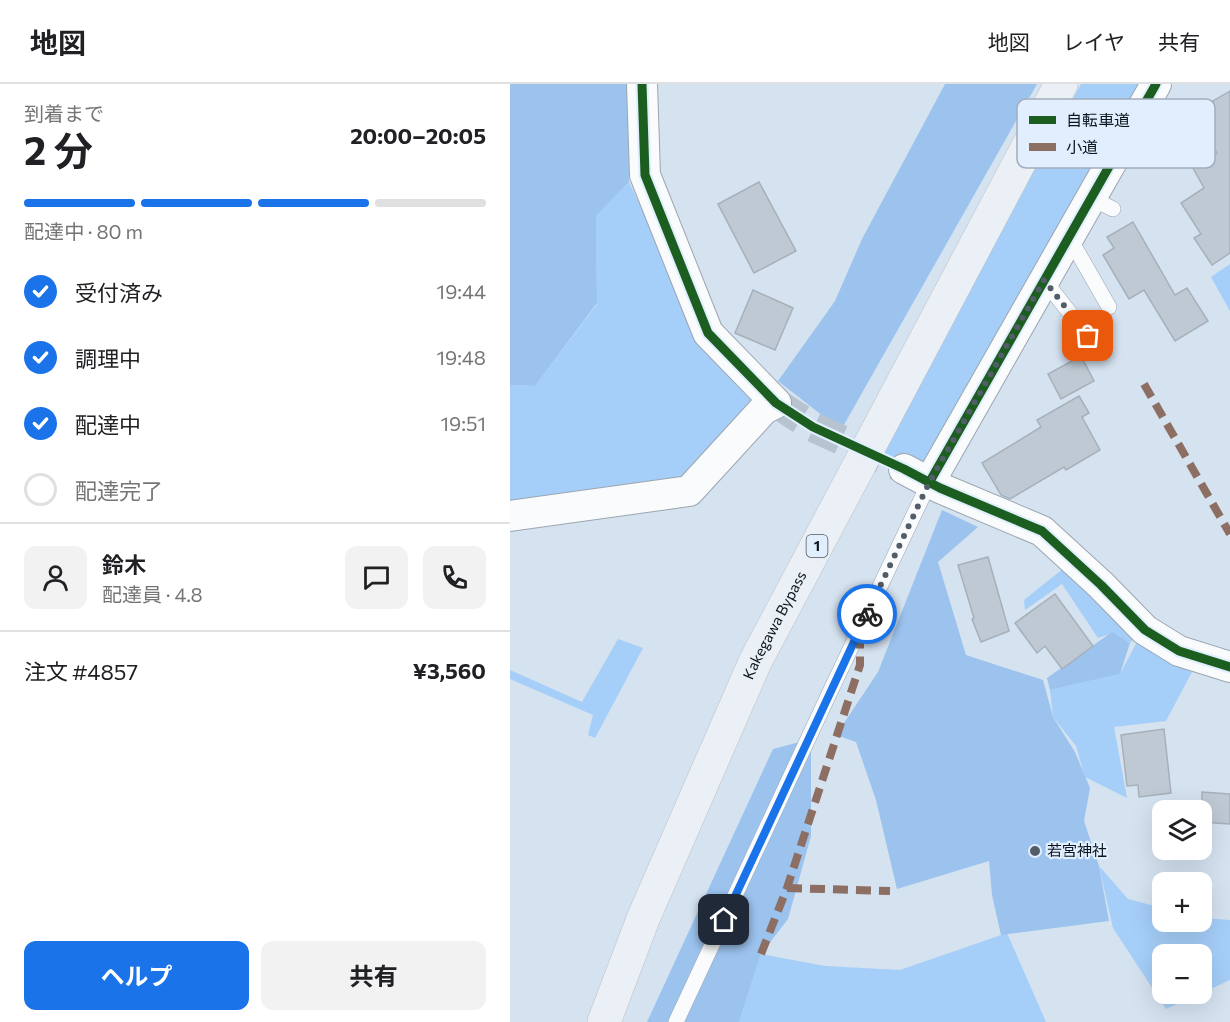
<!DOCTYPE html>
<html lang="ja">
<meta charset="utf-8">
<style>
:root{--surface:#fff;--page:#f2f2f2;--text:#202124;--muted:#757577;--line:#e0e0e0;--accent:#1a73e8}
body{margin:0;font-family:Commissioner,"Noto Sans JP",sans-serif;background:var(--page);color:var(--text);height:100vh;display:flex;flex-direction:column;font-size:22px;white-space:nowrap}
*{box-sizing:border-box;margin:0}
p{font-size:20px;color:var(--muted)}
.icon{flex:none;width:33px;height:33px;fill:none;stroke:currentColor;stroke-width:2;stroke-linecap:round;stroke-linejoin:round}
.map{position:relative;flex:1;overflow:hidden}
.sheet{display:flex;flex-direction:column;background:var(--surface);width:510px}
.sheet>*{flex:none}
.tools{position:absolute;left:642px;top:716px;display:grid;gap:12px}
.tools a{display:grid;place-items:center;width:60px;height:60px;border-radius:12px;background:var(--surface);box-shadow:0 6px 24px #0002;font-size:30px}
.pin{position:absolute;display:grid;place-items:center;width:51px;height:51px;color:#fff;margin:-26px;border-radius:12px;box-shadow:0 3px 9px #0006}
.courier{position:absolute;display:grid;place-items:center;width:60px;height:60px;margin:-30px;border:4px solid #1a73e8;border-radius:50%;background:#fff;color:#222;box-shadow:0 2px 8px #0007}
.head em{font-style:normal;font-weight:700}
.head div{display:flex;flex-direction:column-reverse}
.head{display:flex;align-items:center;justify-content:space-between;height:102px;padding:0 24px}
h1{font-size:39px;font-weight:700;line-height:45px}
.bar{display:grid;grid-template-columns:repeat(4,1fr);gap:9px 6px;align-content:center;height:72px;padding:0 24px}
.bar i{height:8px;border-radius:4px;background:var(--line)}
.bar .on{background:var(--accent)}
.bar p{grid-column:span 4}
.line{display:flex;align-items:center;gap:15px;padding:0 24px;border-top:2px solid var(--line)}
.line div{flex:1}
.round{display:grid;place-items:center;flex:none;width:63px;height:63px;border-radius:12px;background:var(--page)}
ol{padding:0 24px;list-style:none}
li{display:flex;align-items:center;gap:18px;height:66px}
li p{margin-inline-start:auto}
li .icon{padding:6px;border-radius:50%;background:var(--accent);color:#fff;stroke-width:4}
li:last-child{color:var(--muted)}
li i{width:33px;height:33px;border:3px solid var(--line);border-radius:50%}
.primary-button{display:flex;gap:12px;margin-top:auto;padding:12px 24px}
.primary-button a{flex:1;height:69px;border-radius:12px;background:var(--accent);color:#fff;font-size:24px;font-weight:700;line-height:69px;text-align:center}
.primary-button a+a{background:var(--page);color:var(--text)}
header{display:flex;align-items:center;gap:36px;box-sizing:border-box;height:84px;padding:0 30px;background:var(--surface);border-bottom:2px solid var(--line)}
header strong{font-size:28px}
nav{display:flex;gap:33px;margin-inline-start:auto;font-size:21px}
main{display:flex;flex:1;min-height:0}
.map>svg:first-child{display:block}
.green{fill:#a5cef8}
.forest{fill:#9bc3ee}
.building{fill:#bfc9d3;stroke:#a6b0bb;stroke-width:1.5}
.lines{fill:none;stroke-linecap:round;stroke-linejoin:round}
.minor-tunnel{stroke:#b7c3d0;stroke-width:30;stroke-dasharray:30 15;stroke-linecap:butt}
.service-casing{stroke:#9ca6b0;stroke-width:16}
.minor-casing{stroke:#9ca6b0;stroke-width:32}
.trunk-casing{stroke:#bbc1c8;stroke-width:34}
.service{stroke:#f9fbfd;stroke-width:15}
.minor{stroke:#f9fbfd;stroke-width:30}
.trunk{stroke:#eaf0f5;stroke-width:33}
.quiet{stroke:#8d6e63;stroke-width:8;stroke-dasharray:15 8;stroke-linecap:butt}
.cycleway-casing{stroke:#e0eefd;stroke-width:13}
.cycleway{stroke:#1b5e20;stroke-width:9}
.done{stroke:#535d68;stroke-width:6;stroke-dasharray:0 10.8}
.route{stroke:#1a73e8;stroke-width:8}
.poi-dot{fill:#535d68;stroke:#e0eefd;stroke-width:2}
.labels{text-anchor:middle;stroke-width:4.5;stroke-linejoin:round;paint-order:stroke}
.shield{fill:#e0eefd;stroke:#4c5661;stroke-width:1.5}
.shield-label{font-size:14px;font-weight:bold;fill:#0d151e}
.street-label{font-size:15px;fill:#0d151e;stroke:#e0eefd}
.poi-label{font-size:15px;fill:#0d151e;stroke:#e0eefd;text-anchor:start}
.key{fill:#e0eefd;stroke:#a1adba;stroke-width:1.5}
.key-label{font-size:16px;fill:#0d151e}
</style>
<header>
<strong>地図</strong>
<nav><a>地図</a><a>レイヤ</a><a>共有</a></nav>
</header>
<main>
<section class="sheet">
<div class="head"><div><h1>2 分</h1><p>到着まで</p></div><em>20:00–20:05</em></div>
<div class="bar"><i class="on"></i><i class="on"></i><i class="on"></i><i></i><p>配達中 · 80 m</p></div>
<ol>
<li><svg class="icon" aria-label="check" viewBox="0 0 24 24"><path d="M5 12l5 5 9-10"/></svg>受付済み<p>19:44</p></li>
<li><svg class="icon" aria-label="check" viewBox="0 0 24 24"><path d="M5 12l5 5 9-10"/></svg>調理中<p>19:48</p></li>
<li><svg class="icon" aria-label="check" viewBox="0 0 24 24"><path d="M5 12l5 5 9-10"/></svg>配達中<p>19:51</p></li>
<li><i></i>配達完了</li>
</ol>
<div class="line" style="height:108px"><a class="round"><svg class="icon" aria-label="person" viewBox="0 0 24 24"><circle cx="12" cy="8" r="4"/><path d="M4 21q1-7 8-7t8 7"/></svg></a><div><b>鈴木</b><p>配達員 · 4.8</p></div><a class="round"><svg class="icon" aria-label="chat" viewBox="0 0 24 24"><path d="M4 5h16v11H9l-5 4z"/></svg></a><a class="round"><svg class="icon" aria-label="phone" viewBox="0 0 24 24"><path d="M5 4h4l2 5-3 2q2 4 5 5l2-3 5 2v4C11 20 4 13 5 4z"/></svg></a></div>
<div class="line" style="height:78px"><div>注文 #4857</div><b>¥3,560</b></div>
<div class="primary-button"><a>ヘルプ</a><a>共有</a></div>
</section>
<div class="map">
<svg width="720" height="938" viewBox="0 0 720 938">
<rect width="100%" height="100%" fill="#d5e2f0"/>
<path class="green" d="M 571,0 L 638,0 L 419,399 L 370,369 Z
M 119,98 L 196,260 L 248,321 L 171,397 L 0,423 L 0,301 L 25,302 L 87,220 L 86,132 Z
M 720,180 L 720,227 L 701,193 Z
M 554,484 L 627,551 L 620,559 L 602,549 L 588,554 L 552,500 L 515,526 L 514,516 Z
M 108,555 L 133,564 L 85,654 L 78,651 L 83,631 L 0,595 L 0,586 L 72,618 Z
M 628,556 L 682,588 L 656,637 L 604,643 L 617,714 L 575,693 L 566,662 L 543,633 L 540,606 L 610,590 Z
M 589,782 L 618,815 L 652,824 L 652,837 L 692,837 L 692,834 L 720,836 L 720,896 L 692,909 L 692,870 L 652,870 L 652,909 L 691,909 L 656,925 L 603,844 Z
M 497,849 L 536,938 L 229,938 L 251,870 L 315,882 L 390,886 Z"/>
<path class="forest" d="M 0,0 L 118,0 L 119,98 L 86,132 L 87,219 L 25,302 L 0,301 Z
M 435,0 L 527,0 L 331,346 L 268,297 L 325,217 L 352,155 Z
M 432,426 L 468,443 L 428,478 L 456,571 L 533,596 L 543,633 L 565,668 L 580,704 L 574,737 L 589,782 L 599,837 L 491,851 L 482,811 L 479,777 L 387,805 L 366,716 L 346,658 L 326,651 L 368,588 Z
M 602,548 L 620,559 L 610,590 L 540,606 L 537,594 Z
M 301,655 L 301,752 L 278,835 L 251,870 L 229,938 L 137,938 L 263,665 Z"/>
<path class="building" d="M 720,7 L 720,169 L 702,181 L 684,154 L 691,150 L 671,119 L 694,104 L 683,84 L 707,69 L 684,28 Z
M 249,98 L 286,167 L 244,189 L 208,120 Z
M 623,138 L 665,211 L 677,204 L 698,237 L 665,257 L 634,206 L 619,215 L 593,171 L 604,164 L 597,153 Z
M 243,206 L 283,224 L 265,266 L 225,249 Z
M 571,272 L 584,297 L 551,315 L 538,290 Z
M 569,312 L 579,329 L 572,333 L 590,366 L 556,386 L 554,383 L 500,415 L 491,411 L 472,379 L 531,343 L 527,336 Z
M 478,473 L 499,547 L 471,558 L 462,535 L 464,534 L 448,481 Z
M 545,510 L 583,562 L 552,585 L 535,562 L 527,569 L 505,539 Z
M 654,645 L 661,709 L 629,713 L 628,701 L 617,702 L 611,651 Z
M 692,708 L 720,710 L 720,740 L 692,738 Z"/>
<g class="lines">
<path class="minor-tunnel" d="M 266,319 L 303,343 L 394,385"/>
<g class="service-casing">
<path id="service" d="M 581,114 L 603,125
M 559,153 L 599,223
M 534,196 L 578,252
M 166,938 L 319,610 L 419,399"/>
</g>
<g class="minor-casing">
<path id="minor" d="M 394,385 L 430,404 L 532,447 L 591,501 L 635,546 L 669,567 L 720,583
M 419,399 L 646,0
M 0,432 L 179,407 L 254,325 L 266,319 L 198,249 L 135,91 L 132,0"/>
</g>
<g class="trunk-casing">
<g id="trunk">
<path id="s1" d="M 94,938 L 133,835 L 245,578 L 551,0"/>
</g>
</g>
<use href="#service" class="service"/>
<use href="#minor" class="minor"/>
<use href="#trunk" class="trunk"/>
<path class="quiet" d="M 634,300 L 720,450
M 277,804 L 380,807
M 251,870 L 277,804 L 350,581 L 350,545"/>
<g class="cycleway-casing">
<path id="cycleway" d="M 132,0 L 135,91 L 198,249 L 266,319 L 303,343 L 394,385 L 430,404 L 532,447 L 591,501 L 635,546 L 669,567 L 720,583
M 419,399 L 646,0"/>
</g>
<use href="#cycleway" class="cycleway"/>
</g>
<g class="lines">
<path class="done" d="M 357,530 L 419,399 L 534,196 L 578,252"/>
<path class="route" d="M 214,836 L 357,530"/>
</g>
<circle class="poi-dot" cx="525" cy="767" r="6"/>
<g class="labels">
<rect class="shield" x="296.5" y="451" width="21" height="22" rx="4.5"/>
<g class="shield-label">
<text x="307" y="467">1</text>
</g>
<g class="street-label">
<text dy="5" stroke="none"><textPath href="#s1" startOffset="432">Kakegawa Bypass</textPath></text>
</g>
<g class="poi-label">
<text x="537" y="772">若宮神社</text>
</g>
</g>
<rect x="507" y="15" width="198" height="69" rx="9" class="key"/>
<rect x="519" y="32" width="27" height="8" fill="#1b5e20"/>
<rect x="519" y="59" width="27" height="8" fill="#8d6e63"/>
<g class="key-label">
<text x="556" y="42">自転車道</text>
<text x="556" y="69">小道</text>
</g>
</svg>
<div class="tools">
<a><svg class="icon" aria-label="layers" viewBox="0 0 24 24"><path d="M12 4l9 5-9 5-9-5zM3 14l9 5 9-5"/></svg></a>
<a>+</a>
<a>−</a>
</div>
<div class="pin" style="left:578px;top:252px;background:#ea580c"><svg class="icon" aria-label="bag" viewBox="0 0 24 24"><path d="M5 8h14l-1 12H6zM9 8a3 3 0 0 1 6 0"/></svg></div>
<div class="pin" style="left:214px;top:836px;background:#1f2937"><svg class="icon" aria-label="home" viewBox="0 0 24 24"><path d="M3 11l9-7 9 7M6 9v11h12V9"/></svg></div>
<div class="courier" style="left:357px;top:530px"><svg class="icon" aria-label="bike" viewBox="0 0 24 24"><circle cx="6" cy="16" r="4"/><circle cx="18" cy="16" r="4"/><path d="M6 16l4-8h5l3 8M10 8l3 8H6M13 5h3"/></svg></div>
</div>
</main>
